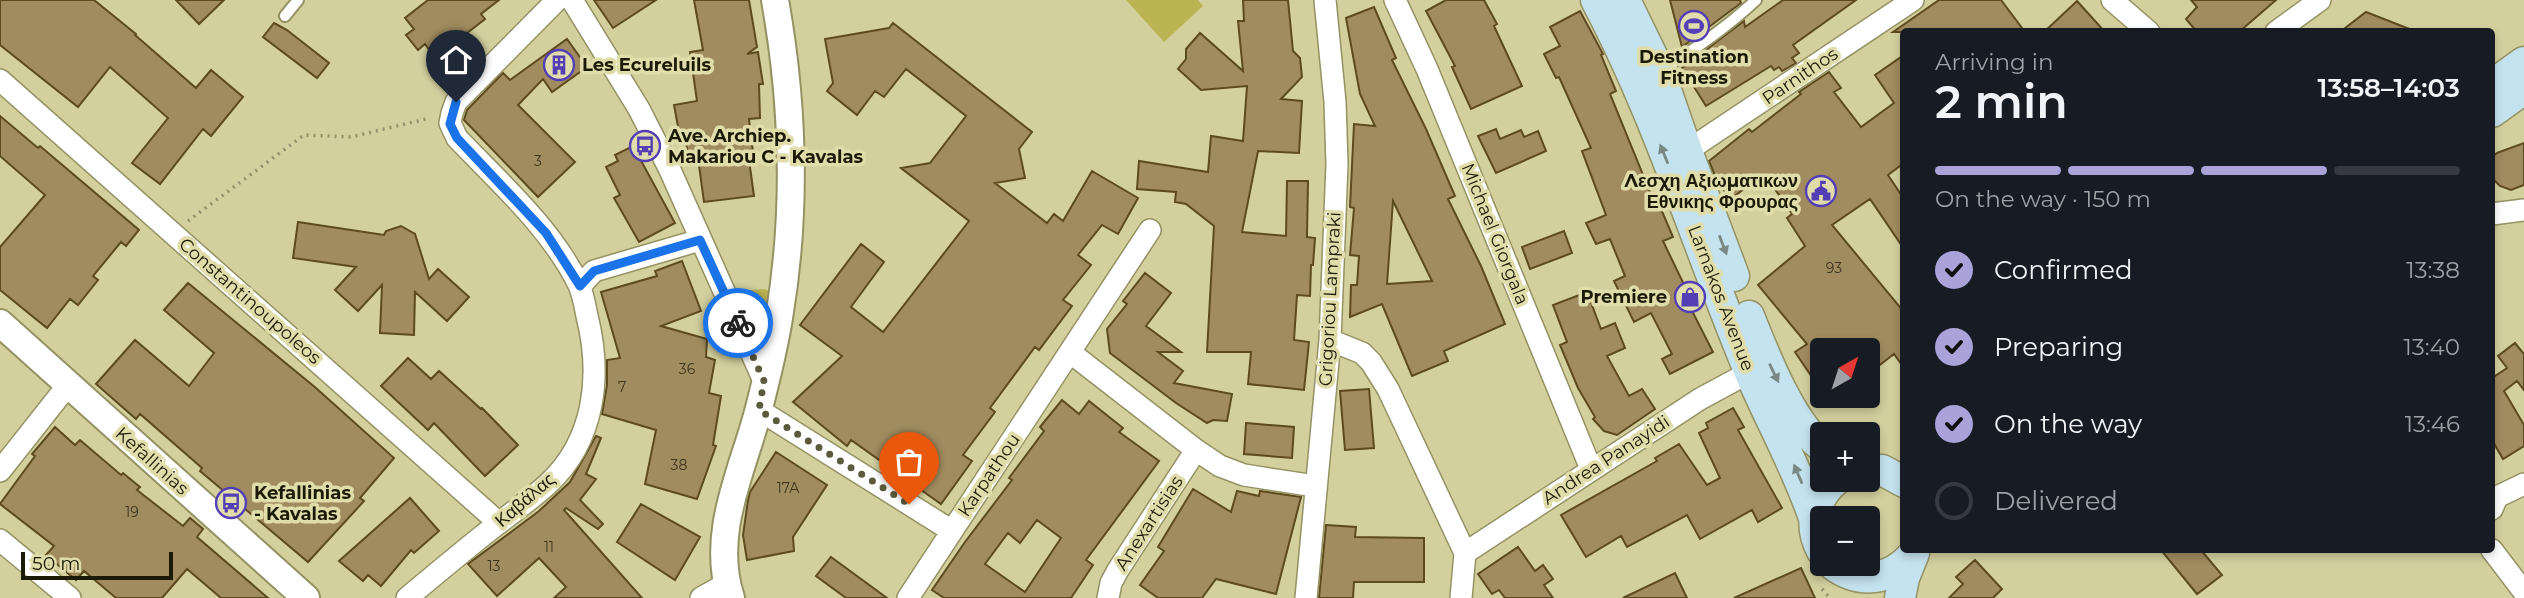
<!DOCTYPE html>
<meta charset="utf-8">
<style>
:root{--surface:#171b24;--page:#242831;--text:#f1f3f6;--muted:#9ea1a6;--line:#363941;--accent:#aaa2d9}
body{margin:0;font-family:Montserrat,sans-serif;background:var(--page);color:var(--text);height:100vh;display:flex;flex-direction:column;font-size:26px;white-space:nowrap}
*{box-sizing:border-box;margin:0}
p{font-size:23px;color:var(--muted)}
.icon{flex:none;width:38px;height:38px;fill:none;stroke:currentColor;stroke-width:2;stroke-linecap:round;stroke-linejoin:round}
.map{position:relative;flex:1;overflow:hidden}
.sheet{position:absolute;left:1900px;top:28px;width:595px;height:525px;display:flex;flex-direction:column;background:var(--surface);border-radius:7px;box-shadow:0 4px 10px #0003}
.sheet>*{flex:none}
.needle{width:46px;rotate:39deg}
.buttons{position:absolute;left:1810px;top:338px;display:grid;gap:14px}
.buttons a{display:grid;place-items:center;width:70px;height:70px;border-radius:7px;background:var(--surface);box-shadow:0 4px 10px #0003;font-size:35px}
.scale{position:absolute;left:21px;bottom:18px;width:152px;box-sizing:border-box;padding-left:7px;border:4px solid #1b1a07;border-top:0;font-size:19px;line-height:24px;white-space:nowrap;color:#1b1a07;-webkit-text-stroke:5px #e0ddab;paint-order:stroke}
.pin{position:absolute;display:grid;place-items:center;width:60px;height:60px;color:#fff;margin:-72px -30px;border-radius:50% 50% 50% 0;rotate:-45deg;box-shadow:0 0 7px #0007}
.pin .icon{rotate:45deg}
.courier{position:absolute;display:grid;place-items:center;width:70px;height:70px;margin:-35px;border:5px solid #1a73e8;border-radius:50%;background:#fff;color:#222;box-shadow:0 2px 9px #0007}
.summary em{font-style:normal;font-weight:600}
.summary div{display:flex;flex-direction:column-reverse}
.summary{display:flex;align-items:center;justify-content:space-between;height:119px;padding:0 35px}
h1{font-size:46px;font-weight:600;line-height:52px}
.bar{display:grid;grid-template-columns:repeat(4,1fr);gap:10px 7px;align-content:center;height:84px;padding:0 35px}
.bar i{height:9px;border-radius:5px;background:var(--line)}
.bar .current{background:var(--accent)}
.bar p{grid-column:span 4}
ol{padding:0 35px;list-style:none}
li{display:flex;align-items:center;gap:21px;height:77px}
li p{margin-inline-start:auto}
li .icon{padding:7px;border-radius:50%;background:var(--accent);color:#111;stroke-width:4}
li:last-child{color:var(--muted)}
li i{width:38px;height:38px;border:4px solid var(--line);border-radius:50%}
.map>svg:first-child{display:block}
.grass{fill:#bbb452}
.building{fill:#a18c5f;stroke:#5d4a1e;stroke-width:2;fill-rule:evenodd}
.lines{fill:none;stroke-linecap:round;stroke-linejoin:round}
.service-casing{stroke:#959263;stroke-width:14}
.minor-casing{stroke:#959263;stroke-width:24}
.tertiary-casing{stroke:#959263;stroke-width:30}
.secondary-casing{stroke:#959263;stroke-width:33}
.path{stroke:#94916a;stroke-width:3.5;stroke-dasharray:2 5;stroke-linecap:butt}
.service{stroke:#fff;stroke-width:10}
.minor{stroke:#fff;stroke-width:21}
.tertiary{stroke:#fff;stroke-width:26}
.secondary{stroke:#c5e3ee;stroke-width:30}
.oneway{fill:#788986}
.done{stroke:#5b5a3c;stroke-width:7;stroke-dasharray:0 12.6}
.route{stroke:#1a73e8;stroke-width:9}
.labels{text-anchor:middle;stroke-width:7;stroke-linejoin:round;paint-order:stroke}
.number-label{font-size:14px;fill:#3c361d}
.poi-label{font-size:18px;font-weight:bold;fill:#1b1a07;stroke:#e0ddab;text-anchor:start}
.street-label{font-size:18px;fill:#1b1a07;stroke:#e0ddab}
</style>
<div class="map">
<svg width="2524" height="598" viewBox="0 0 2524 598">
<rect width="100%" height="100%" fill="#d3d09e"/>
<path class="grass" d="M 1126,0 L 1198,0 L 1203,6 L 1164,42 Z
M 765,289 L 772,292 L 763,325 L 756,325 L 744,309 L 738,291 Z"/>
<path class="building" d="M 0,0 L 94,0 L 136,34 L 135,35 L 196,88 L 211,70 L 243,97 L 211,136 L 203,129 L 160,184 L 132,163 L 168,118 L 110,67 L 78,107 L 0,45 Z
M 176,0 L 224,0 L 199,24 Z
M 428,0 L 499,0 L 481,14 L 485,19 L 435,58 L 425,44 L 418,50 L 406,35 L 414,29 L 405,18 Z
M 594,0 L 656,0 L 613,28 Z
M 694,0 L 749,0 L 757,47 L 747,54 L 758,52 L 763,84 L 759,84 L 760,118 L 749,119 L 753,152 L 748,153 L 754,196 L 704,202 L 698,158 L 688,159 L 685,131 L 679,132 L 674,105 L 697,101 L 690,52 L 703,50 Z
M 1243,0 L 1288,0 L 1293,51 L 1300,58 L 1302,77 L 1281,99 L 1302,101 L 1299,153 L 1258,151 L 1242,232 L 1286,236 L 1287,181 L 1308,181 L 1307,237 L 1315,238 L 1313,265 L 1311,265 L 1310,296 L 1297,295 L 1294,340 L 1309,342 L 1304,390 L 1248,384 L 1251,352 L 1207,352 L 1214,226 L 1186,204 L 1175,202 L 1176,192 L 1137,189 L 1139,161 L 1208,172 L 1211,136 L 1243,141 L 1247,86 L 1201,90 L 1178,69 L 1186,59 L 1186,49 L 1200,33 L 1243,71 L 1238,21 L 1244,21 Z
M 1446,0 L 1484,0 L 1497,24 L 1494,26 L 1522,86 L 1471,109 L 1452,67 L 1455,66 L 1426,11 Z
M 1670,0 L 1740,0 L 1741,3 L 1682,47 Z
M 1783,0 L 1856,0 L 1793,45 L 1799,53 L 1792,58 L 1796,63 L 1782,71 L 1779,67 L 1774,70 L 1771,66 L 1706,106 L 1682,68 L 1744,21 L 1745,27 Z
M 1939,0 L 2001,0 L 2025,32 L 1893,32 Z
M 2191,0 L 2276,0 L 2239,32 L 2197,32 L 2186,19 L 2197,7 Z
M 2077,1 L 2105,32 L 2044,32 Z
M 1374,7 L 1396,58 L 1392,60 L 1426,129 L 1455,196 L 1448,199 L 1481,266 L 1505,324 L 1444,351 L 1448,361 L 1412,376 L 1382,304 L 1350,317 L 1351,285 L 1357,285 L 1359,256 L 1350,255 L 1354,208 L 1350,207 L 1354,124 L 1375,126 L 1360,94 L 1346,18 ZM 1393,201 L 1432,281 L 1387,284 Z
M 1580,11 L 1603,54 L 1601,55 L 1616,91 L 1610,94 L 1652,197 L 1655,195 L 1673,237 L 1663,241 L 1689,295 L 1685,297 L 1713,352 L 1670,374 L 1662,359 L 1672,354 L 1651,313 L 1634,322 L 1614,281 L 1625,276 L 1610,239 L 1596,244 L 1586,223 L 1606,215 L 1582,151 L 1591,148 L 1559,77 L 1556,78 L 1544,54 L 1560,46 L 1550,27 Z
M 2366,12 L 2412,30 L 2412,32 L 2340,32 Z
M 274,23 L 287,30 L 329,63 L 317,78 L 263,37 Z
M 893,23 L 1032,132 L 1019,149 L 1025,178 L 995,183 L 1047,223 L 1054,214 L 1063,221 L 1092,171 L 1138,198 L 1118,234 L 1102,225 L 1078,255 L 1091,265 L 1063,300 L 1072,306 L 1039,350 L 1035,347 L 990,408 L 995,412 L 963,455 L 972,461 L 941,504 L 851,440 L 847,446 L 793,402 L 842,356 L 800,325 L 861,244 L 884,262 L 851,307 L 883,332 L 969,221 L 901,168 L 930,163 L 966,116 L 906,69 L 884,97 L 875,91 L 857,115 L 827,91 L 833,83 L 825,39 L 889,28 Z
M 567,39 L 587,67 L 552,92 L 543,79 L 518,105 L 575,162 L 538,197 L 464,120 L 467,110 L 503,73 L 510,80 Z
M 1904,55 L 1904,163 L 1888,175 L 1904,199 L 1904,249 L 1870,199 L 1832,225 L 1904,312 L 1904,368 L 1894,354 L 1867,375 L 1867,350 L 1822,350 L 1822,392 L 1795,352 L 1807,344 L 1758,285 L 1805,246 L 1787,218 L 1792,214 L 1770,182 L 1760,189 L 1754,181 L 1731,199 L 1718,183 L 1709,161 L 1749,129 L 1752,132 L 1801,94 L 1799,92 L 1829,72 L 1841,88 L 1834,92 L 1861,127 L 1894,103 L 1875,75 Z
M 0,116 L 38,148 L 40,146 L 139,230 L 126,246 L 121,242 L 93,276 L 98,280 L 78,305 L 70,299 L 47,328 L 0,290 L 0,247 L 45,195 L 0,156 Z
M 1496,129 L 1500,139 L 1521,130 L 1524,137 L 1538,131 L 1546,151 L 1496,173 L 1478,136 Z
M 2524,143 L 2524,185 L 2511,190 L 2500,186 L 2492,178 L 2492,157 L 2497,153 Z
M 633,146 L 675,223 L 639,242 L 614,198 L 620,195 L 606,167 L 618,161 L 615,155 Z
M 298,222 L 384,235 L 386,231 L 401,226 L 415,234 L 429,279 L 438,269 L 469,297 L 447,321 L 415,292 L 414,335 L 380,333 L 382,285 L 358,311 L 335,290 L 356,267 L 293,258 Z
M 1564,231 L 1572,253 L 1530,269 L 1522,247 Z
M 682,261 L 701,311 L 661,326 L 707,339 L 706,357 L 715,360 L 709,393 L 721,396 L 713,445 L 716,446 L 697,499 L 645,484 L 656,430 L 602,414 L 607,385 L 607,360 L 620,358 L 601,292 L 657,276 L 655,271 Z
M 1145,273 L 1171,293 L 1146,326 L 1181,352 L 1158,352 L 1183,371 L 1174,383 L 1232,394 L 1227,421 L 1213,420 L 1207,423 L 1176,403 L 1110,353 L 1107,329 L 1127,304 L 1123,301 Z
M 188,283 L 316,388 L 394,458 L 360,498 L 364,501 L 308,562 L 200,471 L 202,468 L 140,414 L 136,419 L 96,384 L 135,340 L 189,386 L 214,353 L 164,310 Z
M 1587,292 L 1601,329 L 1615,323 L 1625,348 L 1607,356 L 1629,396 L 1642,389 L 1655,409 L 1617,435 L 1604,431 L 1593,419 L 1595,417 L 1578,388 L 1560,345 L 1567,342 L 1553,305 Z
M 2515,343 L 2524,354 L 2524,390 L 2517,381 L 2504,391 L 2524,425 L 2524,446 L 2503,459 L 2492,440 L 2492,371 L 2495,376 L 2507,368 L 2498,356 Z
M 408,358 L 431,379 L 439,371 L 481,409 L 482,408 L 518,445 L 485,476 L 434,423 L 428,430 L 381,386 Z
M 1369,389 L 1374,448 L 1345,450 L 1340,391 Z
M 1062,400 L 1079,414 L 1089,401 L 1123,428 L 1119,432 L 1159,461 L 1086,560 L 1093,565 L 1071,598 L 944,598 L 932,590 L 965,542 L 1012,480 L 1009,478 L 1044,431 L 1040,427 ZM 1037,520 L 1061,538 L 1025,592 L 985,564 L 1008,533 L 1020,543 Z
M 1733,408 L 1744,427 L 1738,430 L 1782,508 L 1758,522 L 1752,510 L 1700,539 L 1687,515 L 1627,547 L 1621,536 L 1586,557 L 1561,515 L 1657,461 L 1655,458 L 1679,444 L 1707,485 L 1720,478 L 1699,433 L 1708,428 L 1706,423 Z
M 1246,423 L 1294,427 L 1292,458 L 1244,454 Z
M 55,427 L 75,445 L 80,440 L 121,475 L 123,473 L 140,487 L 137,490 L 183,526 L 190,518 L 203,529 L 197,537 L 268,598 L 221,598 L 187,569 L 162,598 L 116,598 L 84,571 L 76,580 L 46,555 L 54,546 L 0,504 L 35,456 L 32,454 Z
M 596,436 L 601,438 L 586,474 L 596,479 L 580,500 L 603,524 L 598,529 L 566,508 L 564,510 L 642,598 L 554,598 L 566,587 L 539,558 L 497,596 L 468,564 L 539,511 L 570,482 Z
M 776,452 L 827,485 L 793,537 L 794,551 L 747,560 L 743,535 L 748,500 L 750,492 Z
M 1193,489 L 1231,512 L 1237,491 L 1259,496 L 1260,491 L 1301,497 L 1276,594 L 1216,579 L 1202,598 L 1158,598 L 1140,585 L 1164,551 L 1158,547 Z
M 410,498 L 439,531 L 414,553 L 411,550 L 381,586 L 368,575 L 363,581 L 339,561 Z
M 641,504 L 700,537 L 675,580 L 617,542 Z
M 1326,525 L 1356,527 L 1355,537 L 1424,538 L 1424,582 L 1354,582 L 1353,598 L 1319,598 Z
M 1518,547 L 1535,571 L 1543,565 L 1553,579 L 1544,585 L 1553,598 L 1505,598 L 1499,590 L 1492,594 L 1478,574 Z
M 2161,550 L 2201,550 L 2222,575 L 2197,594 Z
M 831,557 L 887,598 L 846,598 L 816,576 Z
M 1975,560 L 2002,589 L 1993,598 L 1949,598 L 1963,584 L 1956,577 Z
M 1801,568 L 1815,598 L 1734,598 Z
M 1675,573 L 1687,598 L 1623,598 Z"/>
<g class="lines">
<g class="service-casing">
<path id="service" d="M 285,16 L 298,0
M 1662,69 C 1696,49 1727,27 1756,0"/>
</g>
<g class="minor-casing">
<path id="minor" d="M 572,0 L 639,109 L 670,170 L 764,381
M 1395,0 L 1427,69 L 1591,469
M 2112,0 L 2149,32
M 2276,32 L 2320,0
M 0,80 L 499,523
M 1687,151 L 1913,0
M 2492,214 L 2524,210
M 580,286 L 594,271 L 700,240
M 1330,340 L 1362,353 L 1371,362 L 1388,389 L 1465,553 L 1461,598
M 1071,353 L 1196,450 L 1220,466 L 1244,475 L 1315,486
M 759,410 L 952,531
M 0,471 L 68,385
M 2492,509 L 2497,497 L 2524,484
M 0,540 L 70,598
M 2492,550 L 2524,592
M 1465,553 L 1700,399 L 1750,372
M 407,598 C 431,578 456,557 481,537 C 503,519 527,503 548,484 C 595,440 602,376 587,316 C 585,306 583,294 579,285 C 551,228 500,183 457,138 L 450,123 L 452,113 L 456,102 L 557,0
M 701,598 L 726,584
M 908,598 L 1150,230
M 1108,598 L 1111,583 L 1118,570 L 1196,450
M 1306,598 L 1330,340 L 1337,164 L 1335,102 L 1325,0"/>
</g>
<g class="tertiary-casing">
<path id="tertiary" d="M 0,323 L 306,598
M 731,598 C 710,534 742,472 758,412 C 766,381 774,349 779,318 C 797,211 794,107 775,0"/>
</g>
<g class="secondary-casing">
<path id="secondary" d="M 1596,0 C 1659,119 1698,249 1750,373 C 1771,422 1797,468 1814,518
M 1625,0 L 1659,70 L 1687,151 L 1734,276
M 2492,85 L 2524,62
M 2492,112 L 2524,89
M 1749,316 C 1764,354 1790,421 1822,447
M 1867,469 L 1882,470 L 1904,482
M 1822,551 C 1808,526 1814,498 1836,480
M 1832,564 C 1859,585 1890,581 1913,555
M 1900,598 L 1904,578 L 1914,553"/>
</g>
<path class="path" d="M 188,221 L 304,135 L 351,137 L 430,118
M 1822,589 L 1830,598"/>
<use href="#service" class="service"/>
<use href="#minor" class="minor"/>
<use href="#tertiary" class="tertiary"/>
<use href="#secondary" class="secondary"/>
</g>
<defs><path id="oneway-solid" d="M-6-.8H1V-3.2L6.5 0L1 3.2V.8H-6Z" transform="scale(1.75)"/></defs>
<g class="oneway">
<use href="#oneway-solid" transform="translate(1664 154) rotate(-112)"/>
<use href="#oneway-solid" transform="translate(1723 245) rotate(69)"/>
<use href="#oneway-solid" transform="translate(1774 373) rotate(64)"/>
<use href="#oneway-solid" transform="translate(1798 474) rotate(-113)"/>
</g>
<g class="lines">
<path class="done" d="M 738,323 L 764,381 L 759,410 L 909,504"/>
<path class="route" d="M 456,102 L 450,124 L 457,138 L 546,233 L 580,286 L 594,271 L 700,240 L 738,323"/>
</g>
<defs>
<g id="stadium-ring" transform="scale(1.575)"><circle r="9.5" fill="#e0ddab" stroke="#543eb6" stroke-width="1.5"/><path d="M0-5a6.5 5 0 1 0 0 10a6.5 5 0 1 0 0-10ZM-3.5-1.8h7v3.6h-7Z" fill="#543eb6"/></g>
<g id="building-ring" transform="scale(1.575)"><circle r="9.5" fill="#e0ddab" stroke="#543eb6" stroke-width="1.5"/><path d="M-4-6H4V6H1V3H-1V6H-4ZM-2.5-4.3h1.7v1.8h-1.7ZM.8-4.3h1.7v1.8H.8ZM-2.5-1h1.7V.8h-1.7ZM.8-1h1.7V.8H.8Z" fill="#543eb6"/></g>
<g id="bus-ring" transform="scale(1.575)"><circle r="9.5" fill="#e0ddab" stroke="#543eb6" stroke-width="1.5"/><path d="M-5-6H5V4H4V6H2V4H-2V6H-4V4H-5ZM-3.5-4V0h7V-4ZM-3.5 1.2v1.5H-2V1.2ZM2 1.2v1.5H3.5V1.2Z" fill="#543eb6"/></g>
<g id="civic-ring" transform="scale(1.575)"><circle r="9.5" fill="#e0ddab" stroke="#543eb6" stroke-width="1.5"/><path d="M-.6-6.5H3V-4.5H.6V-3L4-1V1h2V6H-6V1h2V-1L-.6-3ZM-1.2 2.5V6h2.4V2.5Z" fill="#543eb6"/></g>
<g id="shop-ring" transform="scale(1.575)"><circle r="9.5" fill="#e0ddab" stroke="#543eb6" stroke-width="1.5"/><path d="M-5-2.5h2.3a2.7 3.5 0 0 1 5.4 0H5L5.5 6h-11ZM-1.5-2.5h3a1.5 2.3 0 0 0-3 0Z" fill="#543eb6"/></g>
</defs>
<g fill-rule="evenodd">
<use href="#stadium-ring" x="1694" y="26"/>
<use href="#building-ring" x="559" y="65"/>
<use href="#bus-ring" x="645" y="146"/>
<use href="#civic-ring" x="1821" y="191"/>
<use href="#shop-ring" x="1690" y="297"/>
<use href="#bus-ring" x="231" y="503"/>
</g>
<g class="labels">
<g class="number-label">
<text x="538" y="166">3</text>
<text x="1834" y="273">93</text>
<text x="687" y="374">36</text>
<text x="622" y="392">7</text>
<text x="679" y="470">38</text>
<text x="788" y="493">17A</text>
<text x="132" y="517">19</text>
<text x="549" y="552">11</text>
<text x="494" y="571">13</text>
</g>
<g class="poi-label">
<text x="1694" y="63" text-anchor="middle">Destination<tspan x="1694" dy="21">Fitness</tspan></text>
<text x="582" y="71">Les Ecureluils</text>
<text x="668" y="142">Ave. Archiep.<tspan x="668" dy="21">Makariou C - Kavalas</tspan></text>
<text x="1798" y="187" text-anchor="end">Λεσχη Αξιωματικων<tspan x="1798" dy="21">Εθνικης Φρουρας</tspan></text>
<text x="1667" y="303" text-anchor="end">Premiere</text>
<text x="254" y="499">Kefallinias<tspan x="254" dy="21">- Kavalas</tspan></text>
</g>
<g class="street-label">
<text transform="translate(1800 76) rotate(-34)" y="6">Parnithos</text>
<text transform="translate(1495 234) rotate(68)" y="6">Michael Giorgala</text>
<text transform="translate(1721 298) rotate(69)" y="6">Larnakos Avenue</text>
<text transform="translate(1330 299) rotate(-87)" y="6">Grigoriou Lampraki</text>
<text transform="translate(250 301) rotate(41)" y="6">Constantinoupoleos</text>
<text transform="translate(1606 460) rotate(-33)" y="6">Andrea Panayidi</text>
<text transform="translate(152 461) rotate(42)" y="6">Kefallinias</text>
<text transform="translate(989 475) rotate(-56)" y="6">Karpathou</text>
<text transform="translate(525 500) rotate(-41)" y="6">Καβάλας</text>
<text transform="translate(1149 523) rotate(-57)" y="6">Anexartisias</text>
</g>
</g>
</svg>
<div class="buttons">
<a><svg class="needle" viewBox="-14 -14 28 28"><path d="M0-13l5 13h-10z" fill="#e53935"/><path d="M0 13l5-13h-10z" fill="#9ea1a6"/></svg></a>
<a>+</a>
<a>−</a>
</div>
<div class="scale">50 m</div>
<div class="pin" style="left:909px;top:504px;background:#ea580c"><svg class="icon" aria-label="bag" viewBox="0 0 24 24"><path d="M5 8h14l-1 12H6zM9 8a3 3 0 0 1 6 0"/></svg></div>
<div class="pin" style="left:456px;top:102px;background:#1f2937"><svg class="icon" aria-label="home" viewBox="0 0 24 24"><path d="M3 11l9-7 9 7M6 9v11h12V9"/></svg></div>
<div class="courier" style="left:738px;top:323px"><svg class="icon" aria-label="bike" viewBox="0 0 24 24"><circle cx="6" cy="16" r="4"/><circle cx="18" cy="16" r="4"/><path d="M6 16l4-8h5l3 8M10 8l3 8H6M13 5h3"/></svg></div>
<section class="sheet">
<div class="summary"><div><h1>2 min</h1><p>Arriving in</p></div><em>13:58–14:03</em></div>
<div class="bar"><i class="current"></i><i class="current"></i><i class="current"></i><i></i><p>On the way · 150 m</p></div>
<ol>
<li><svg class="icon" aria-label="check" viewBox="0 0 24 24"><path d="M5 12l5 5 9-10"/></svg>Confirmed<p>13:38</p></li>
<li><svg class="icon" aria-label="check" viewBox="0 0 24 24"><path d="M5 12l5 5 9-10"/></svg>Preparing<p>13:40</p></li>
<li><svg class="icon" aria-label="check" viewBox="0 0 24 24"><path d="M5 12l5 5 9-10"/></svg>On the way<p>13:46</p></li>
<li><i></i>Delivered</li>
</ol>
</section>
</div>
